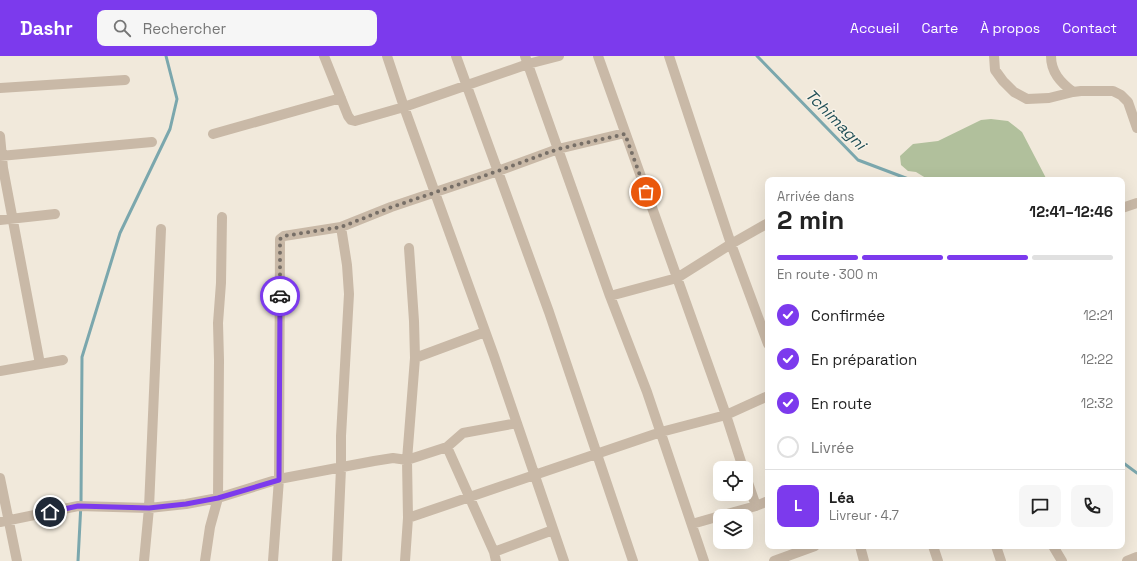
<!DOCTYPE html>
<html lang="fr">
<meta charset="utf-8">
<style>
:root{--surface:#fff;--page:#f6f6f6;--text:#222;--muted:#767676;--line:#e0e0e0;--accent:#7c3aed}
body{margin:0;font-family:"Space Grotesk",sans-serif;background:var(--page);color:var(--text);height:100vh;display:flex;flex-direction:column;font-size:15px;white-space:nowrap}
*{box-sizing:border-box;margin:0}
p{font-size:13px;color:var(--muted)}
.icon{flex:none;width:22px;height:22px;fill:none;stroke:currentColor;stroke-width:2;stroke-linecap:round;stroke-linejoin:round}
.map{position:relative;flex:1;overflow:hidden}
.sheet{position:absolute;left:765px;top:121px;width:360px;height:372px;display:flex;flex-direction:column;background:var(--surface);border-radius:8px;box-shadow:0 4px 16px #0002}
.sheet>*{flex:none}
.controls{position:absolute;left:713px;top:405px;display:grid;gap:8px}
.controls a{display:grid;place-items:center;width:40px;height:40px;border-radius:8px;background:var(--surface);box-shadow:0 4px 16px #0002;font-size:20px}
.pin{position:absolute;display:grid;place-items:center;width:34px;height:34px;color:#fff;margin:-17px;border:2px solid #fff;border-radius:50%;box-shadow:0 1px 4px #0007}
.courier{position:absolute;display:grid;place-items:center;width:40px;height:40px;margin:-20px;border:3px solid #7c3aed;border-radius:50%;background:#fff;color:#222;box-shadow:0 1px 5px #0007}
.headline em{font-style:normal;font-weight:600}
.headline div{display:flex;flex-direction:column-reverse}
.headline{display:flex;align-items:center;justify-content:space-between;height:68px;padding:0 12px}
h1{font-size:26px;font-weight:600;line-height:30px}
.bar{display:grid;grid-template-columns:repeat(4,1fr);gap:6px 4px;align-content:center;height:48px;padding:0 12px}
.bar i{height:5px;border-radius:3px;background:var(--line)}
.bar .active{background:var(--accent)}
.bar p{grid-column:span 4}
.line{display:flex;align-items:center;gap:10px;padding:0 12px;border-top:1px solid var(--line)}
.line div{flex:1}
.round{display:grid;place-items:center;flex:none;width:42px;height:42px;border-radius:8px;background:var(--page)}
ol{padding:0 12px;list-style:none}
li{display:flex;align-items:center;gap:12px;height:44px}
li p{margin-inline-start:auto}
li .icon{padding:4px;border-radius:50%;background:var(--accent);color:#fff;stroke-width:4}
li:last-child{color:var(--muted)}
li i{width:22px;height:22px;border:2px solid var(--line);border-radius:50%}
header{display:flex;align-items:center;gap:24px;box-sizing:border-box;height:56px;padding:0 20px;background:var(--accent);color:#fff}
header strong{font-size:19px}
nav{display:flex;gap:22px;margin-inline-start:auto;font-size:14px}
.search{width:280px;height:36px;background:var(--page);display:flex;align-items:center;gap:10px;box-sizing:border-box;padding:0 14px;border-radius:8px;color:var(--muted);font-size:15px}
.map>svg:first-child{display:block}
.green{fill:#b1c09c}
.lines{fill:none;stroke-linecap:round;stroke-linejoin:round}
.stream{stroke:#7ba7ad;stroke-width:3}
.street{stroke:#c9b9a7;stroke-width:10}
.done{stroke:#776f67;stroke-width:4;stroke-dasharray:0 7.2}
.route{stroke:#7c3aed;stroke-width:5}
.labels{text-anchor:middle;stroke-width:3;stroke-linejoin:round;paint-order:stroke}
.water-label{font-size:16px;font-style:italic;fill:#1e4e56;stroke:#f9f2e7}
</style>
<header>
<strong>Dashr</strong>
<div class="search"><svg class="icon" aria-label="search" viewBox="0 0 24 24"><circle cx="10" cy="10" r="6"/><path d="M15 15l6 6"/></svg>Rechercher</div>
<nav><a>Accueil</a><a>Carte</a><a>À propos</a><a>Contact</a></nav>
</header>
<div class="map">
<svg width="1137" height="505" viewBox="0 0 1137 505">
<rect width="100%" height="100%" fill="#f1e9db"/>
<path class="green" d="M 991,63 L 1008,65 L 1022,76 L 1047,124 L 929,124 L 916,116 L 908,115 L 901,109 L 900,100 L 913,88 L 938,85 L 981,64 Z"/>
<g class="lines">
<path class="stream" d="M 757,0 L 858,104 L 911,124
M 1122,406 L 1137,417
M 78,505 L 81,447 L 82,301 L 120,177 L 170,73 L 177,43 L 166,0"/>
<path class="street" d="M 324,0 L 348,60 L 351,64 L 355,65 L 404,51 L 528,8 L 559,0
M 387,0 L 404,51 L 494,300 L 564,505
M 456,0 L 549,256 L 633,505
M 525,0 L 610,240 L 647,336 L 704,505
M 598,0 L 726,359 L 743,412
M 669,0 L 731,188 L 768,288
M 994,0 L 995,14 L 1003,25 L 1014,36 L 1027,43 L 1049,42 L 1073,36 L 1081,35 L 1113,35 L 1121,39 L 1128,46 L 1137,72
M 1051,0 C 1051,16 1060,26 1073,36
M 0,32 L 125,24
M 213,78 L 341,42
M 0,80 L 3,112 L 40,308
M 0,100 L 152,86
M 1122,152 L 1137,147
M 0,164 L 55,158
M 610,240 L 677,222 L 731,188 L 768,167
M 415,302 L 485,276
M 0,315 L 63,304
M 447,391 L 494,496
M 746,421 L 756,450
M 0,422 L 17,505
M 720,460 L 756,450 L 768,445
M 408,462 L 661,376 L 726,359 L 768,340
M 0,466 L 78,450 L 149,452 L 186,448 L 218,442 L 279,423 L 374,405 L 393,402 L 407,404 L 447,391 L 463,377 L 517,367
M 692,468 L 720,460
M 860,490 L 864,505
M 933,490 L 938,505
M 996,490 L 1001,505
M 1053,490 L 1062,505
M 144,505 L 149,452 L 161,173
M 205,505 L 210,471 L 218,442 L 219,304 L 218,267 L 221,227 L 222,161
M 273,505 L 279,423 L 280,183 L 284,180 L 341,171 L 391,151 L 498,115 L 558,93 L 625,77
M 337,505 L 341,412 L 341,380 L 349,238 L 347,209 L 341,171
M 405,505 L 408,462 L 407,404 L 415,302 L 414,265 L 409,192
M 496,505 L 494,496 L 553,474
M 774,505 L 815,490
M 1127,505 L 1137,501"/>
</g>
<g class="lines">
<path class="done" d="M 280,240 L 280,183 L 284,180 L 341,171 L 392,151 L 498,115 L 558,93 L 625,78 L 646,136"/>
<path class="route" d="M 50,456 L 78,450 L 149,452 L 186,448 L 218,442 L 279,424 L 280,240"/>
</g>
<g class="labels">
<g class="water-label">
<text transform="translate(836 63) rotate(45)" y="6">Tchimagni</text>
</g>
</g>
</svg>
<div class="controls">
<a><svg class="icon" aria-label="locate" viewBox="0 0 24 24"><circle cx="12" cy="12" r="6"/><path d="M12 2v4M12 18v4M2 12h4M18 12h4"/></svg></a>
<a><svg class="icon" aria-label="layers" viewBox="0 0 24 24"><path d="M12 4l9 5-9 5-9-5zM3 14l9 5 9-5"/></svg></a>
</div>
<div class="pin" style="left:646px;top:136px;background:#ea580c"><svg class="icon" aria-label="bag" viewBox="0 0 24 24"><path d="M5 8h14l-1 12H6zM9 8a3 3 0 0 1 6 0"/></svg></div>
<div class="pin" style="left:50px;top:456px;background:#1f2937"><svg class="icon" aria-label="home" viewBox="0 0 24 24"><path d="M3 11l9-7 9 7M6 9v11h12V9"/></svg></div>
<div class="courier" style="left:280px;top:240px"><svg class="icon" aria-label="car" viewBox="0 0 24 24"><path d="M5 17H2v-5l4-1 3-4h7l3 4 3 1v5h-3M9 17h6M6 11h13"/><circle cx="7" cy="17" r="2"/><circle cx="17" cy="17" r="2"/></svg></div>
<section class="sheet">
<div class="headline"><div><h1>2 min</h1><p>Arrivée dans</p></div><em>12:41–12:46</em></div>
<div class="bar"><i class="active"></i><i class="active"></i><i class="active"></i><i></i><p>En route · 300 m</p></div>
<ol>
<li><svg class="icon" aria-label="check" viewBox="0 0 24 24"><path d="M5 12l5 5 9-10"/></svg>Confirmée<p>12:21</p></li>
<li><svg class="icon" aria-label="check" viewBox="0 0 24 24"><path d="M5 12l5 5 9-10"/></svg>En préparation<p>12:22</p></li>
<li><svg class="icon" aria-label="check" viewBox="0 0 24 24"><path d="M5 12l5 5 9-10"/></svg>En route<p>12:32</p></li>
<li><i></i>Livrée</li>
</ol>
<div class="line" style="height:72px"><b class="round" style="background:var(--accent);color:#fff">L</b><div><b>Léa</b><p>Livreur · 4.7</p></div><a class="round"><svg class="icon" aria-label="chat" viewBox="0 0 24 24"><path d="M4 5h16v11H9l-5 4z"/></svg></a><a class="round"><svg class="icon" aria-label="phone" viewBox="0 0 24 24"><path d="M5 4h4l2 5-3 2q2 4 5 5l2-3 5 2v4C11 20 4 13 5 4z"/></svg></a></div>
</section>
</div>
